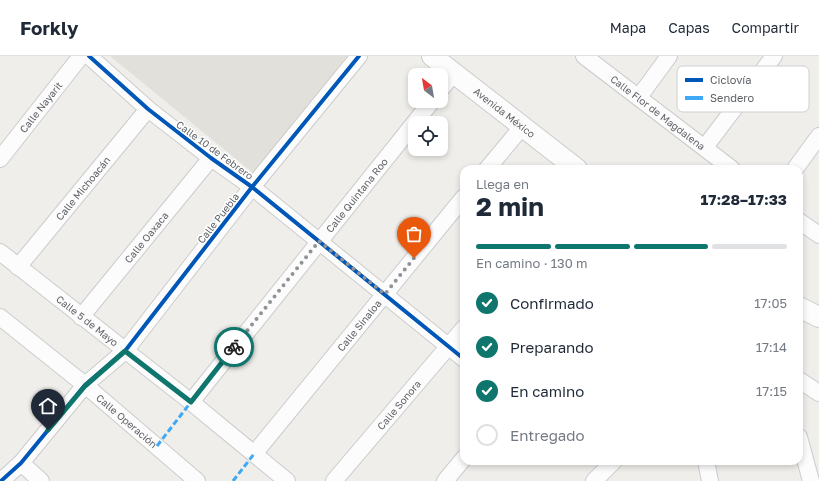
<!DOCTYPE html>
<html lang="es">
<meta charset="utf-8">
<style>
:root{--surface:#fff;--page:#f2f2f3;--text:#1f2937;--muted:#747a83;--line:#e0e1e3;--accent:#0f766e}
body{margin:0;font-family:"Golos Text",sans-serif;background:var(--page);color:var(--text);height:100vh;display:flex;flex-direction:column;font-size:15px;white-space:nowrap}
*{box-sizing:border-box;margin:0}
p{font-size:13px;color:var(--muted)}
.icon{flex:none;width:22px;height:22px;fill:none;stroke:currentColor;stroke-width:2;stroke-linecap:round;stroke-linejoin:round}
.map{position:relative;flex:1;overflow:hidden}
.sheet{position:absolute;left:460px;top:109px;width:343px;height:300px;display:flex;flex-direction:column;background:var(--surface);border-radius:12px;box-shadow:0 2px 6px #0003}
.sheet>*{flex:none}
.needle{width:26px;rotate:329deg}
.buttons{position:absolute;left:408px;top:12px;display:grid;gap:8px}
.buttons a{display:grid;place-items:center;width:40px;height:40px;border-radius:8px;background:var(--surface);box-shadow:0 2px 6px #0003;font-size:20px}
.pin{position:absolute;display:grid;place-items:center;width:34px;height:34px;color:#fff;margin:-41px -17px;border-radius:50% 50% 50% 0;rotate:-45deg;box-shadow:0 0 4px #0007}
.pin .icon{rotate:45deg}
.courier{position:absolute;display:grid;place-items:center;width:40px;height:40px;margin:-20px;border:3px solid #0f766e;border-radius:50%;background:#fff;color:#222;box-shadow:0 1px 5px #0007}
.head em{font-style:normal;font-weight:700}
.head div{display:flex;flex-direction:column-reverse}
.head{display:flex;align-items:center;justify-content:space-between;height:68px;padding:0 16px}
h1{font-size:26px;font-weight:700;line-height:30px}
.bar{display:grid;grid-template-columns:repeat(4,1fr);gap:6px 4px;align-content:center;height:48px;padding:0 16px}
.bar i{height:5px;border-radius:3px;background:var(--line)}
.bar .on{background:var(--accent)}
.bar p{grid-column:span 4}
ol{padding:0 16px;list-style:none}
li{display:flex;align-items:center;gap:12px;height:44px}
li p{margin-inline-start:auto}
li .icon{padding:4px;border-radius:50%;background:var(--accent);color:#fff;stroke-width:4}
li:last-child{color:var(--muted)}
li i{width:22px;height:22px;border:2px solid var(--line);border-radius:50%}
header{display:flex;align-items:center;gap:24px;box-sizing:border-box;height:56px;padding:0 20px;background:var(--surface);border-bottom:1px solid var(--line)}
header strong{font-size:19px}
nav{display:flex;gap:22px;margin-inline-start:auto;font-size:14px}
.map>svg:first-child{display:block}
.education{fill:#e2e0da}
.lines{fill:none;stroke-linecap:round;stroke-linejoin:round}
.minor-casing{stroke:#cbcccc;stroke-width:18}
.tertiary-casing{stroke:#cbcccc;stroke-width:22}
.minor{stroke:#fdfcfc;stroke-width:16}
.tertiary{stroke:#fdfcfc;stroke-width:20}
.quiet{stroke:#3fa9f5;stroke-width:3;stroke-dasharray:6 3;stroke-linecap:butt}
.cycleway-casing{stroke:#fff;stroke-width:6}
.cycleway{stroke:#0057b8;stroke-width:4}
.done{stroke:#919496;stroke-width:4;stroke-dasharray:0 7.2}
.route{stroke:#0f766e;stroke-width:5}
.labels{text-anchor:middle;stroke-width:3;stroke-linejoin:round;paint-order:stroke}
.street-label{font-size:10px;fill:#5f6368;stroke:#fff}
.key{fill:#fff;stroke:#cfd0d2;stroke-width:1}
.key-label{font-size:11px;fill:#5f6368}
</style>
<header>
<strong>Forkly</strong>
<nav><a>Mapa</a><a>Capas</a><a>Compartir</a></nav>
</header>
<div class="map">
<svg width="819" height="425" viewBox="0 0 819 425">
<rect width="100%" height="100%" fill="#efeeea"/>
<path class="education" d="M 110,0 L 349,0 L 253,117 Z"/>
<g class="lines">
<g class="minor-casing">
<g id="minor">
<path d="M 89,0 L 148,53 L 211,102 L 252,131 L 464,303"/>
<path id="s1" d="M 584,0 L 732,113"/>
<path d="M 441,33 L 454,17"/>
<path d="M 639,41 L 669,0"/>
<path d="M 705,91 L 774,0"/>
<path id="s2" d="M 0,103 L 81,0"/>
<path d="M 487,113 L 522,71"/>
<path d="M 795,113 L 819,80"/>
<path d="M 799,165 L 819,179"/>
<path id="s3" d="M 0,196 L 191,346 L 287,425"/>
<path id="s4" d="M 18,211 L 148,53"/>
<path id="s5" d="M 0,261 L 85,329 L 197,425"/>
<path id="s6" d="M 81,261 L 211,102"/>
<path d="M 799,324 L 819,337"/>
<path id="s7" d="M 191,346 L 432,45"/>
<path d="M 799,381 L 811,425"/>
<path id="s8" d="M 254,398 L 464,141"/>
<path d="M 706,405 L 710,425"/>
<path d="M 21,407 L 41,425"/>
<path d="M 1,425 L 21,407 L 85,329 L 125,295 L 252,131 L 359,0"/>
<path id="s9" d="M 334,425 L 464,272"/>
<path d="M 445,425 L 464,402"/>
<path d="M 594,425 L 614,405"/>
</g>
</g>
<g class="tertiary-casing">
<g id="tertiary">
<path id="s10" d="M 432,0 L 577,113"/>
<path d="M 799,251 L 819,261"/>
</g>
</g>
<use href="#minor" class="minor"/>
<use href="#tertiary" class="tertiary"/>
<path class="quiet" d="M 157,390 L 191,346
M 233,425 L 254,398"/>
<g class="cycleway-casing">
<path id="cycleway" d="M 89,0 L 148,53 L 211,102 L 252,131 L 464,303
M 1,425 L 21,407 L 85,329 L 125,295 L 252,131 L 359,0"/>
</g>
<use href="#cycleway" class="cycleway"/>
</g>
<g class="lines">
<path class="done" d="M 234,291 L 319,185 L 385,238 L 414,202"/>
<path class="route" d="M 48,374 L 85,330 L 125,295 L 191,346 L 234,291"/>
</g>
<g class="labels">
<g class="street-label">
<text dy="4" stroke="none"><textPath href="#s2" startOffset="66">Calle Nayarit</textPath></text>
<text dy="4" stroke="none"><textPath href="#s1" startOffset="93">Calle Flor de Magdalena</textPath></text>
<text dy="4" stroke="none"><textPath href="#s10" startOffset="92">Avenida México</textPath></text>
<text transform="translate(215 94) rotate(36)" y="4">Calle 10 de Febrero</text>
<text dy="4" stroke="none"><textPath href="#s4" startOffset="102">Calle Michoacán</textPath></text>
<text dy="4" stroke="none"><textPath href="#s7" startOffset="265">Calle Quintana Roo</textPath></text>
<text transform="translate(218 162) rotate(-52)" y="4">Calle Puebla</text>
<text dy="4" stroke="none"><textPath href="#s6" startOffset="103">Calle Oaxaca</textPath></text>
<text dy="4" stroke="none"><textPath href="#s3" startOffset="111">Calle 5 de Mayo</textPath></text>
<text dy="4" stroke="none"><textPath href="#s8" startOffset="166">Calle Sinaloa</textPath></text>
<text dy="4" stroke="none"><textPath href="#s9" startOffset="100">Calle Sonora</textPath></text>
<text dy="4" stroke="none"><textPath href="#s5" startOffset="164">Calle Operación</textPath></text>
</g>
</g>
<rect x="677" y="10" width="132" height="46" rx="6" class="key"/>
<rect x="685" y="22" width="18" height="4" fill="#0057b8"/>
<rect x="685" y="40" width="18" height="4" fill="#3fa9f5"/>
<g class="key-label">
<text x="710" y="28">Ciclovía</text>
<text x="710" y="46">Sendero</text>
</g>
</svg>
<div class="buttons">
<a><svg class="needle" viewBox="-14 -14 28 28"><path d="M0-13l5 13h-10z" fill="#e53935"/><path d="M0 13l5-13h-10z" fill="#747a83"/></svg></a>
<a><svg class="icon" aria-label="locate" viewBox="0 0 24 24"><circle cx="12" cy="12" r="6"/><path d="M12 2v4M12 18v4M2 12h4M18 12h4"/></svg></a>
</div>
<div class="pin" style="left:414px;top:202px;background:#ea580c"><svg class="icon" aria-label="bag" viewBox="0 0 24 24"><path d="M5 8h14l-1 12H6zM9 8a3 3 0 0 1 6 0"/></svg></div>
<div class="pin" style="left:48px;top:374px;background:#1f2937"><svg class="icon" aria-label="home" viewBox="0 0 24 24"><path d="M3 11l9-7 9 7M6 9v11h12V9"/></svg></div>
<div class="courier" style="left:234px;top:291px"><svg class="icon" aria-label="bike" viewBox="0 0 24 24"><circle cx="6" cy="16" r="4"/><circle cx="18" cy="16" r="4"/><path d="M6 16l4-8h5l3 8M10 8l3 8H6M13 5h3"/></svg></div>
<section class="sheet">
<div class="head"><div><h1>2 min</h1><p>Llega en</p></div><em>17:28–17:33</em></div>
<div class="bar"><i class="on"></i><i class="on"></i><i class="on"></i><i></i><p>En camino · 130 m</p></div>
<ol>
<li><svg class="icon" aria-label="check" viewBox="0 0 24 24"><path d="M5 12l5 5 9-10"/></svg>Confirmado<p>17:05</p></li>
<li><svg class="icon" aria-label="check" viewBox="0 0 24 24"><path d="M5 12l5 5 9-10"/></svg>Preparando<p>17:14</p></li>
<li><svg class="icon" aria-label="check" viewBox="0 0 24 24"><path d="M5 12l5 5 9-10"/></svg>En camino<p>17:15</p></li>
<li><i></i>Entregado</li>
</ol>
</section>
</div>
